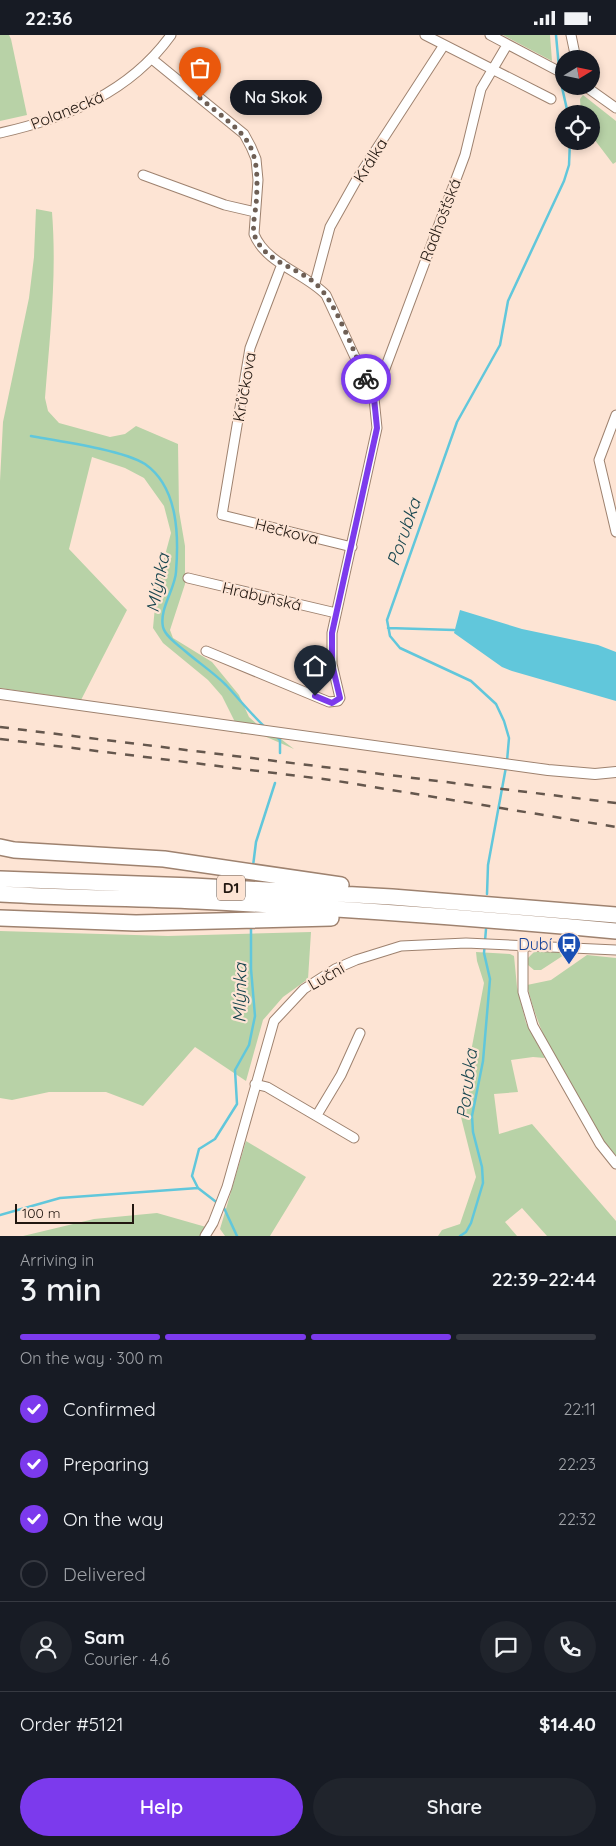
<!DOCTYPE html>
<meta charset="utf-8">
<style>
:root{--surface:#171b24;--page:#20242c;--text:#f1f3f6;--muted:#9ea1a6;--line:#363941;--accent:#7c3aed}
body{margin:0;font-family:Quicksand,sans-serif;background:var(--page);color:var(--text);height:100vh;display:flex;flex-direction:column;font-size:19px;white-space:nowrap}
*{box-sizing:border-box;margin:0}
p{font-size:16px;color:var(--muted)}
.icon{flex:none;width:28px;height:28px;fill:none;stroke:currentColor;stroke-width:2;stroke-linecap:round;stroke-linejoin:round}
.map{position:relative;height:1201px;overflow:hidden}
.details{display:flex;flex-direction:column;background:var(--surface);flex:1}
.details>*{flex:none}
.needle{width:32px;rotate:80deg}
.buttons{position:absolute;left:555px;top:15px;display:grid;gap:10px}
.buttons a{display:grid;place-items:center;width:45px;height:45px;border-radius:50%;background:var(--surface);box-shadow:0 2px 8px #0003;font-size:25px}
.scale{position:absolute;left:15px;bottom:12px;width:119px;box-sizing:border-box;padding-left:5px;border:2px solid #211710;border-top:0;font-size:14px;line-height:18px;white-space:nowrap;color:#211710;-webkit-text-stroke:4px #fde4d4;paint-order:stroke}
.pin{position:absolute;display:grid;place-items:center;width:42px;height:42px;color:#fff;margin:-51px -21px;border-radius:50% 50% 50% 0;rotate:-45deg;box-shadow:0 0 5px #0007}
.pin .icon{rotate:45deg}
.courier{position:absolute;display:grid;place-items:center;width:50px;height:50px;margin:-25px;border:4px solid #7c3aed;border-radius:50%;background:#fff;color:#222;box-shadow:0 1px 6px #0007}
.bubble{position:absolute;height:35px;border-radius:18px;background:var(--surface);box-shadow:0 2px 8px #0003;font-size:16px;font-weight:600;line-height:35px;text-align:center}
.headline em{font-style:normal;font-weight:600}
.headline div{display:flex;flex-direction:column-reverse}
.headline{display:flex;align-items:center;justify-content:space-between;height:85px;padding:0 20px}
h1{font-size:32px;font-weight:600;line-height:38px}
.bar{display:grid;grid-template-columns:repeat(4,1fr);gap:8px 5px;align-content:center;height:60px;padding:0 20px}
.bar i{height:6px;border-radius:4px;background:var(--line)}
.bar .current{background:var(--accent)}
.bar p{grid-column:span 4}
.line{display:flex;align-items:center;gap:12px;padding:0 20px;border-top:1px solid var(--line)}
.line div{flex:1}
.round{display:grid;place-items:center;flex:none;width:52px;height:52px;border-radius:26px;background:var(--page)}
ol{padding:0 20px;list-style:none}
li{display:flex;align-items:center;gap:15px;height:55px}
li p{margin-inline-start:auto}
li .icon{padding:5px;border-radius:50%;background:var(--accent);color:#fff;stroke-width:4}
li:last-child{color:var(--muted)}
li i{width:28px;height:28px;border:2px solid var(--line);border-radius:50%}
.button{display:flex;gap:10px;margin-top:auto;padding:10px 20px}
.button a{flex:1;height:58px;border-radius:30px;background:var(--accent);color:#fff;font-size:20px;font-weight:600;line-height:58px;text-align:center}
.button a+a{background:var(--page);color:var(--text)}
.status{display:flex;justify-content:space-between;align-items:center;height:35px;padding:0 25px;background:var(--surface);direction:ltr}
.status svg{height:14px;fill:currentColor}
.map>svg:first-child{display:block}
.green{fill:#b8d2a7}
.water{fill:#61c7db}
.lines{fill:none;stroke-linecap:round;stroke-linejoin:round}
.stream{stroke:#61c7db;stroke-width:2.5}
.minor-casing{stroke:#9e826f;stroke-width:11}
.tertiary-casing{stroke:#9e826f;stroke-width:12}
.motorway-casing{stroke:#9e826f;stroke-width:18}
.minor{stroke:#fff;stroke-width:9}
.tertiary{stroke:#fff;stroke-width:10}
.motorway{stroke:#fff;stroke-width:15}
.rail{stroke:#65574d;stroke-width:2.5;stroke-dasharray:9 9;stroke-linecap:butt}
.done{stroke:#6e5f55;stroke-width:5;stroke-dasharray:0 9}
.route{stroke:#7c3aed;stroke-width:6}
.labels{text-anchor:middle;stroke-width:4.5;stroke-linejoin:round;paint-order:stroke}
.shield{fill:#fde4d4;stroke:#63544b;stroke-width:1}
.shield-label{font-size:15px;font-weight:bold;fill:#211710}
.street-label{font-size:16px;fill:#211710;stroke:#fde4d4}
.transit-label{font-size:16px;fill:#164399;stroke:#fde4d4;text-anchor:end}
.water-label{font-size:18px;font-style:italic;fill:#18464f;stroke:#fde4d4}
</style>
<div class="status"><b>22:36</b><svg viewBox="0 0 49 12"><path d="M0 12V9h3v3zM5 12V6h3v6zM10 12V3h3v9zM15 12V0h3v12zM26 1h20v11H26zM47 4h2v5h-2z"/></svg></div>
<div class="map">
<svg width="616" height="1201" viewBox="0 0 616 1201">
<rect width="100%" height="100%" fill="#fde4d4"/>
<path class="green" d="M 0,0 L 9,0 L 11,4 L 27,80 L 0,86 Z
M 503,0 L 550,0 L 552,26 Z
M 583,60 L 616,86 L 616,127 L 613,129 L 591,100 L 591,79 L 581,79 L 580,64 Z
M 36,174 L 52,177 C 57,241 50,299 45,363 L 48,376 L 59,388 L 110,402 L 125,399 L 136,391 L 178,409 L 179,476 L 185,511 L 185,549 L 170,595 L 173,603 L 212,627 L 239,660 L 249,682 L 265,696 L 277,701 L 294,714 L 255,697 L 241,699 L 222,661 L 208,645 L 163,608 L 153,593 L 157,550 L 171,498 L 164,471 L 144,443 L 125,433 L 92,422 L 69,514 L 127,575 L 81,665 L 0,653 L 0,446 L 3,387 L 29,263 L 34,222 Z
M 0,896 L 168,901 L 311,897 L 308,944 L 283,962 L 263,985 L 246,1046 L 195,1012 L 143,1071 L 106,1057 L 49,1057 L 12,1065 L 0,1063 Z
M 535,916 L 561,917 L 564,920 L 541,935 L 534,935 L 528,930 L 527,924 Z
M 476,917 L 510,919 L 514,921 L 517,952 L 526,988 L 545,1023 L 533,1022 L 511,1025 L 518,1057 L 494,1059 L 499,1099 L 532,1089 L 616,1186 L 616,1201 L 547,1201 L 522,1173 L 505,1187 L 517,1201 L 438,1201 L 442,1195 L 460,1189 L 476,1142 L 461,1082 L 470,1053 L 473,1036 L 470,1022 L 484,948 L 477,926 Z
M 587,920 L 616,923 L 616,1124 C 598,1103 586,1080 572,1056 C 552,1020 537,991 527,950 L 551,945 Z
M 246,1106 L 306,1142 L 270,1201 L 225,1201 L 220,1194 Z
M 157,1178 L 206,1192 L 201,1201 L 23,1201 L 94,1184 Z"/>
<path class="water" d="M 460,575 L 522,594 L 598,610 L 616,617 L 616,666 L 512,636 L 502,632 L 454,598 Z"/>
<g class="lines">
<path class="stream" d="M 556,0 L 559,33
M 559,39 L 568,79
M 31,401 C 59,406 123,415 145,429 C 178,452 179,500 176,537 C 175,554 159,574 163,592 C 165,601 178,610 185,616 C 199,628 214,638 226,650 C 239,664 251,679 265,692
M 388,593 L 454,595
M 275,700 L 280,705 L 280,718
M 507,726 L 509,703 L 504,686 L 496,669 L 471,646 L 400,613 L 390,601 L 387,585 L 457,387 L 500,310 L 508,266 L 564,146 L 569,130 L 570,106
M 253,831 L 256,807 L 275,748
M 487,859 L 488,830 L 506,732
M 0,1180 L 60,1163 L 198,1153
M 237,1201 L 224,1173 L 198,1153 L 192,1141 L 199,1114 L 215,1104 L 237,1069 L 235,1035 L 249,1010 L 255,981 L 251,934 L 251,890
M 460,1201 L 466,1197 L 471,1188 L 483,1148 L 482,1132 L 473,1097 L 472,1081 L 483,1026 L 490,944 L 484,918 L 486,894"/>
<g class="minor-casing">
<path id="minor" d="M 425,0 L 551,64
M 490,0 L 564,39
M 571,0 L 576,24
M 152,24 L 244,99 L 251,112 L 256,124 L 258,145 L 254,199 C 266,229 305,238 326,260 L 374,363 L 377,393 L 332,598 L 332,629 L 340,663 L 338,666 L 329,667 L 206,616
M 585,51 L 616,73
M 0,98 C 67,83 130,57 171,0
M 143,140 L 225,170 L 255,177
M 282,229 L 250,313 L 222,480 L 352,512
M 315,248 L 330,192 L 357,144 L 444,10
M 374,363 L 465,120 L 481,54 L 507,10
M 616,380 L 599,425 L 616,497
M 188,543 L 336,578
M 523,910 L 523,957 L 533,991 L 600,1109 L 616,1129
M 255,1049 L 267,1052 L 354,1103
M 317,1080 L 341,1040 L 360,998
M 205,1201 L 213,1188 L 227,1152 L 274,986 L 304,954 L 335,934 L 356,925 L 401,911 L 466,908 L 616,915"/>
</g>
<g class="tertiary-casing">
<path id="tertiary" d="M 0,659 L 548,735 L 595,739 L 616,737"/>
</g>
<g class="motorway-casing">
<path id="motorway" d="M 0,812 L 14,815 L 164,824 L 341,850
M 0,844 L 193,851 L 392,862 L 616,880
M 0,859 C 66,863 131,863 197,866 C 337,873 476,883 616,896
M 0,883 L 136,888 L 331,883"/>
</g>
<use href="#minor" class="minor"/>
<use href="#tertiary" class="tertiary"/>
<use href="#motorway" class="motorway"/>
<path class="rail" d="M 0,692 L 616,768
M 0,704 L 331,745 L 616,792"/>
</g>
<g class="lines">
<path class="done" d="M 200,63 C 247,102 261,105 256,170 C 255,180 251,194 256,204 C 268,228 297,232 316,249 C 336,267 354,318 366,344"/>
<path class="route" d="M 315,661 L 332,668 L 340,663 L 332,629 L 332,598 L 377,393 L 374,363 L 366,344"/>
</g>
<defs>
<g id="bus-pin" transform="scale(1.25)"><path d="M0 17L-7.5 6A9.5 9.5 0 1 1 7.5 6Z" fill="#1a4fb4" stroke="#fde4d4"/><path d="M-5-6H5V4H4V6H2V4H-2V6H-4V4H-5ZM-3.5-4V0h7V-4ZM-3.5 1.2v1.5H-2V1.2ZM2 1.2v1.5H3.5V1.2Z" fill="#fff"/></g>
</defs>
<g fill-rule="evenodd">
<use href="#bus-pin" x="569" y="909"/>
</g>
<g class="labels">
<rect class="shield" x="217" y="840.5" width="28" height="25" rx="4"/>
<g class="shield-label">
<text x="231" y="858">D1</text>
</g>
<g class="street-label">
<text transform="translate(67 75) rotate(-22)" y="6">Polanecká</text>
<text transform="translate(370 125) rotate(-58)" y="6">Králka</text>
<text transform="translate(440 185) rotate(-69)" y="6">Radhošťská</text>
<text transform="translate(244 352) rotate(-80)" y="6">Krůčkova</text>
<text transform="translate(287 496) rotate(14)" y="6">Hečkova</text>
<text transform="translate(262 561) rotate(13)" y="6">Hrabyňská</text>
<text transform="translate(326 941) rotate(-30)" y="6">Luční</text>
</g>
<g class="transit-label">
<text x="552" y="915">Dubí</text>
</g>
<g class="water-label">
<text transform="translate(404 497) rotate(-71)" y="6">Porubka</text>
<text transform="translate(158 548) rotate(-79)" y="6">Mlýnka</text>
<text transform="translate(240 958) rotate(-89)" y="6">Mlýnka</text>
<text transform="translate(467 1049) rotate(-83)" y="6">Porubka</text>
</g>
</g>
</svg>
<div class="buttons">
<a><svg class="needle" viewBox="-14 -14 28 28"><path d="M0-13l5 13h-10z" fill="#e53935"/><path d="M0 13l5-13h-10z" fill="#9ea1a6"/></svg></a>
<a><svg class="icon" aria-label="locate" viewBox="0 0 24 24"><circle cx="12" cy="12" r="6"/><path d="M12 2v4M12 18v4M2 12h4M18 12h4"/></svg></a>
</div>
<div class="scale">100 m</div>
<div class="pin" style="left:200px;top:63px;background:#ea580c"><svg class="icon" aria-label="bag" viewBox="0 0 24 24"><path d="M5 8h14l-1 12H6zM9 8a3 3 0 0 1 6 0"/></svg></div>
<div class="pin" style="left:315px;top:661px;background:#1f2937"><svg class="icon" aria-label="home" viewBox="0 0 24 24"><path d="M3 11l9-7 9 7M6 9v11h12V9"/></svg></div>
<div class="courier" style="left:366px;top:344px"><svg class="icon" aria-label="bike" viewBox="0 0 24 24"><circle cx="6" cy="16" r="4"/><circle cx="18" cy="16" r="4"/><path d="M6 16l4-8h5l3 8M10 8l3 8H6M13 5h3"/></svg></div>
<div class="bubble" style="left:230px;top:45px;width:92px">Na Skok</div>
</div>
<section class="details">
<div class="headline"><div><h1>3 min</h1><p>Arriving in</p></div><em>22:39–22:44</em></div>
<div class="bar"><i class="current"></i><i class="current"></i><i class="current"></i><i></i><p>On the way · 300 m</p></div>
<ol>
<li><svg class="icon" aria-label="check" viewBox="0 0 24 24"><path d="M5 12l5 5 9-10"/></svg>Confirmed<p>22:11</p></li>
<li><svg class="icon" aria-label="check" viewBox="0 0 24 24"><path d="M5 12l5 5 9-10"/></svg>Preparing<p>22:23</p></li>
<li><svg class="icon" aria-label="check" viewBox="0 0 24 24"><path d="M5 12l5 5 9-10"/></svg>On the way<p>22:32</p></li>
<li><i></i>Delivered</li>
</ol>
<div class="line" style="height:90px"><a class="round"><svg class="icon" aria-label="person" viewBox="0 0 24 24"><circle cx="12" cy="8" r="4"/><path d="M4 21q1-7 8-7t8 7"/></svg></a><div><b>Sam</b><p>Courier · 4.6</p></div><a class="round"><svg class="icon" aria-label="chat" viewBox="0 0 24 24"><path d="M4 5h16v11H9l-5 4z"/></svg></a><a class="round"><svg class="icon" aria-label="phone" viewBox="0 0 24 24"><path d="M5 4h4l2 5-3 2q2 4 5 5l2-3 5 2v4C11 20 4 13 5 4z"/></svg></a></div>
<div class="line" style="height:65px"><div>Order #5121</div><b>$14.40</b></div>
<div class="button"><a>Help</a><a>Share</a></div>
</section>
